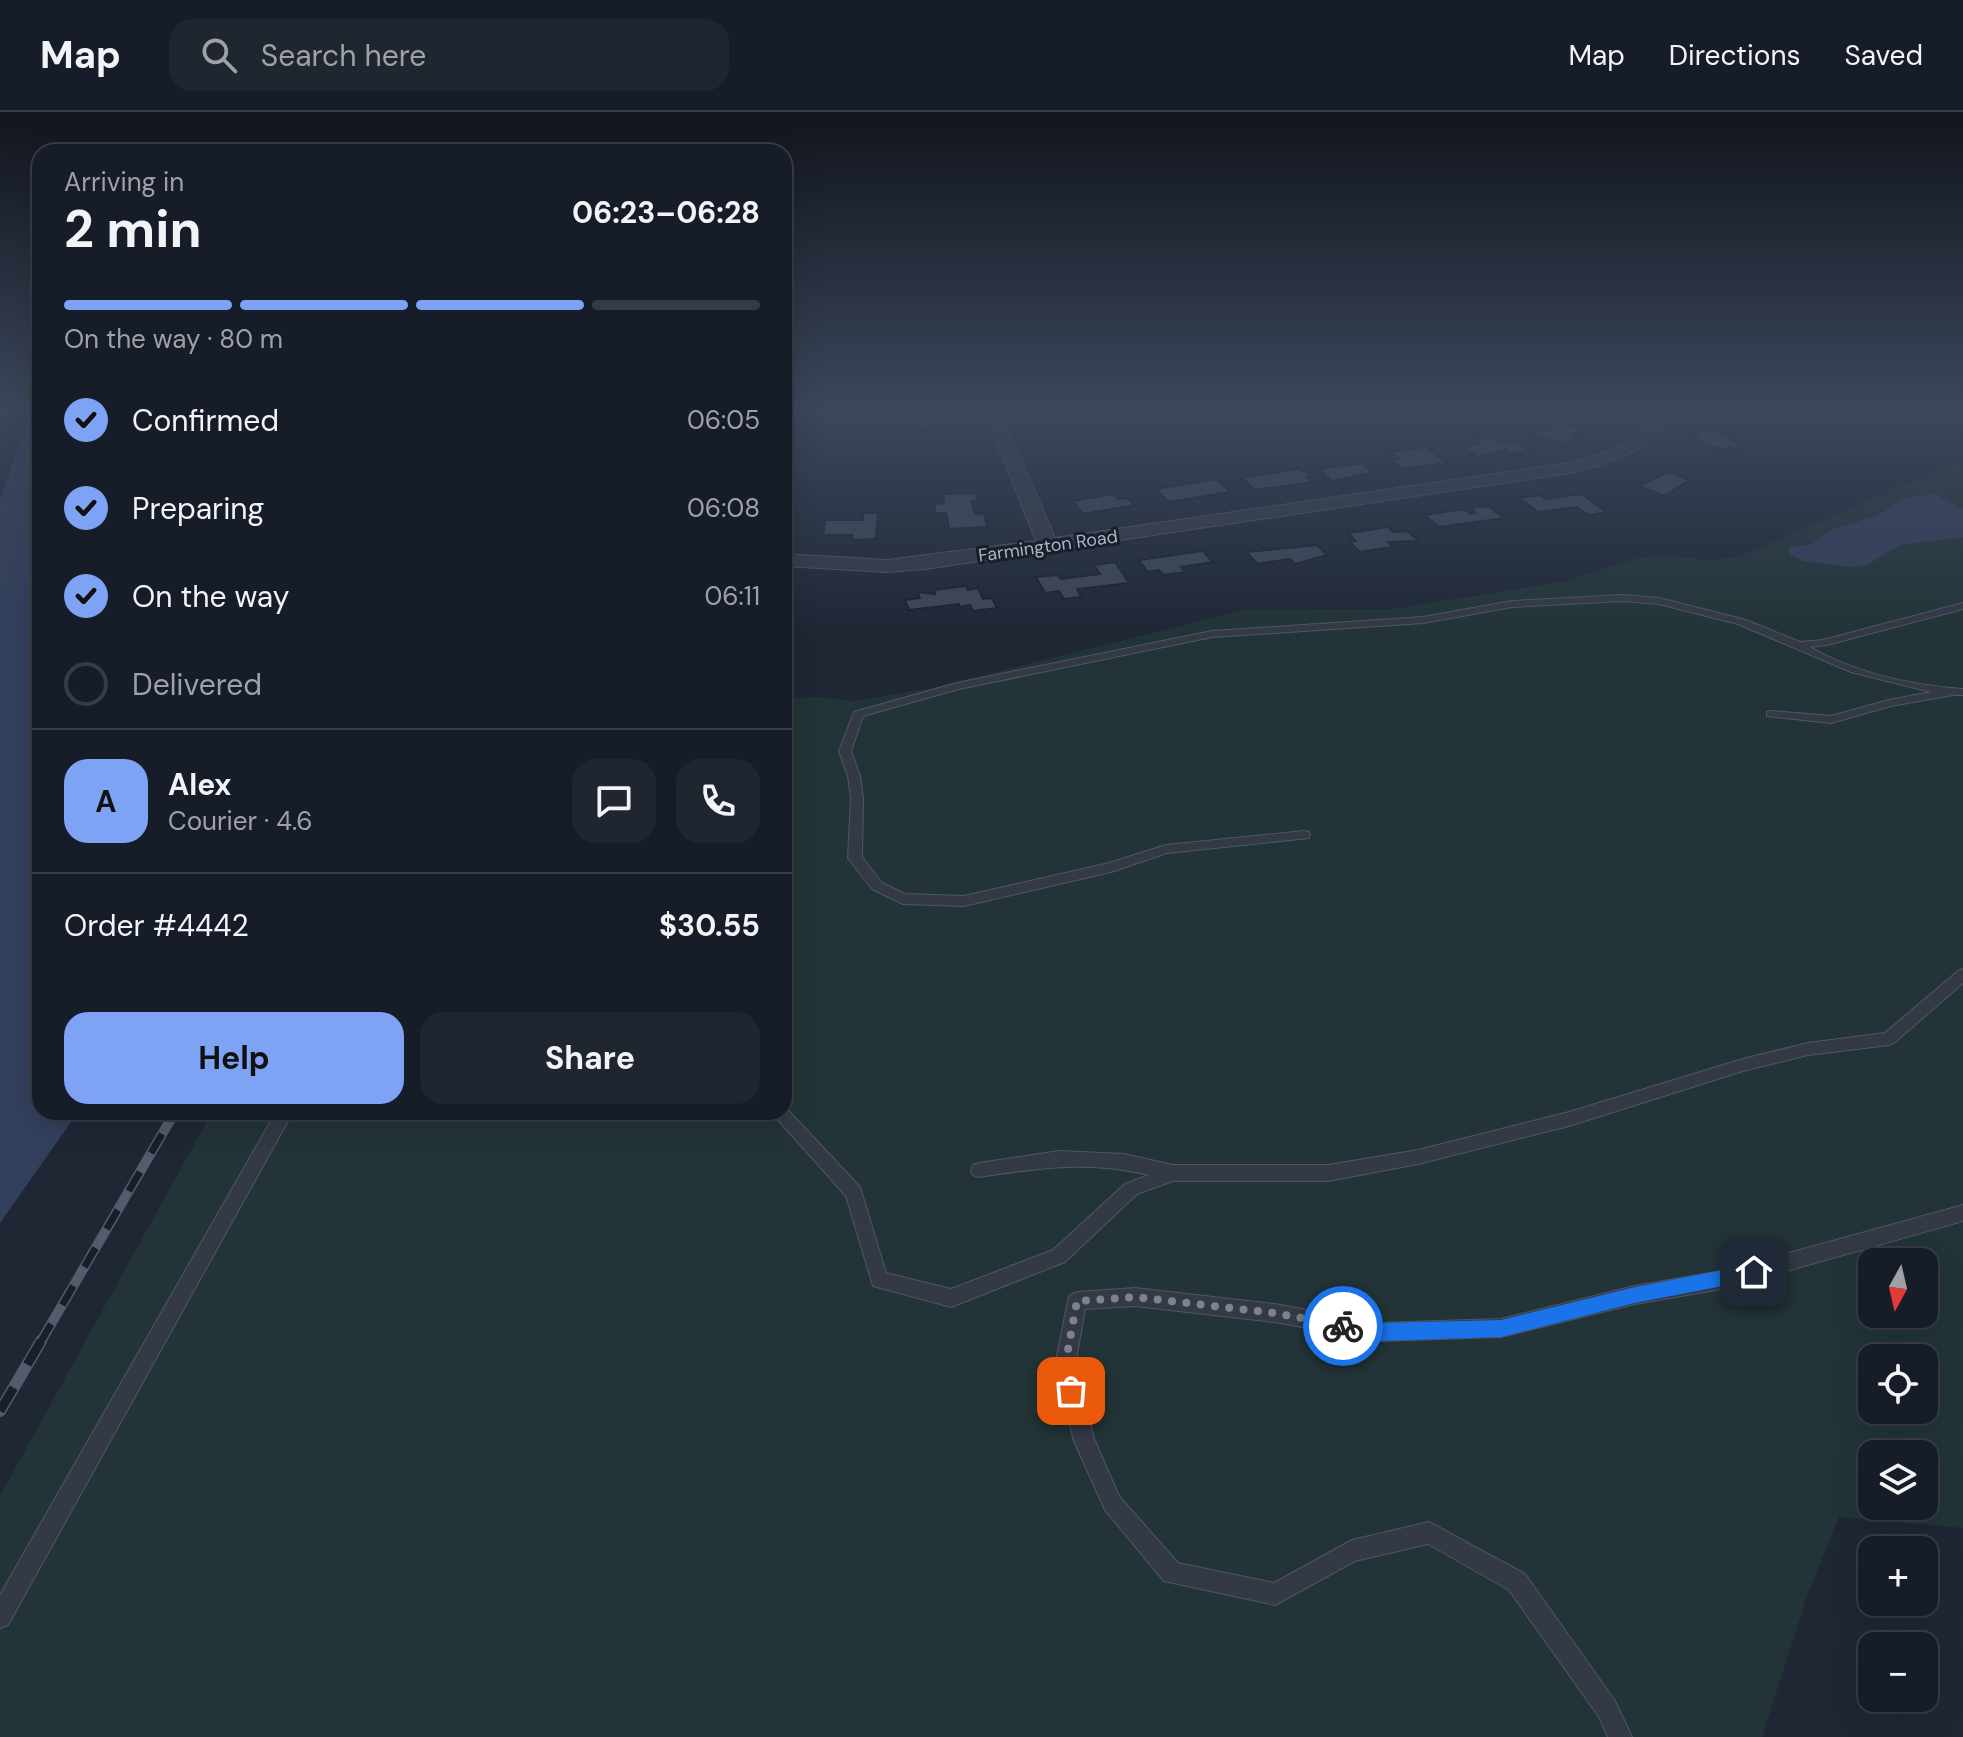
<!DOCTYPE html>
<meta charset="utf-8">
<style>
:root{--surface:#171d28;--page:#202630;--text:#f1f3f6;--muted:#9ea2a8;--line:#363b45;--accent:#7fa3f4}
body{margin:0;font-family:"DM Sans",sans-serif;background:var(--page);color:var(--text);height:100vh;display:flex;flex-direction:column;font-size:30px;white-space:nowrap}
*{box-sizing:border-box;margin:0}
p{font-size:26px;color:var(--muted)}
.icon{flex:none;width:44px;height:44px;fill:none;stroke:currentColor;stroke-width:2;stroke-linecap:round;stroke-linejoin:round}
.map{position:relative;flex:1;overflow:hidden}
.panel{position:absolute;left:32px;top:32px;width:760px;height:976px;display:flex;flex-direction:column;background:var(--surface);border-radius:24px;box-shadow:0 8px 32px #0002,0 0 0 2px var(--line)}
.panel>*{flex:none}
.needle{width:52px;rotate:188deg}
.tools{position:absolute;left:1858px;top:1136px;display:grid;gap:16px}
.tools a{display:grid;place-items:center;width:80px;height:80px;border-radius:16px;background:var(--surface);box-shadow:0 8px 32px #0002,0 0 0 2px var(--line);font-size:40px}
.pin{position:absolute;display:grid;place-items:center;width:68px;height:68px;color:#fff;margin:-34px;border-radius:16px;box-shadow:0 4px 12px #0006}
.courier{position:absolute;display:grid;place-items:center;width:80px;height:80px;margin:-40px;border:6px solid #1a73e8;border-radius:50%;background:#fff;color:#222;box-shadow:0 2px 10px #0007}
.headline em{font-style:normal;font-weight:700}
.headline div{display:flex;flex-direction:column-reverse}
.headline{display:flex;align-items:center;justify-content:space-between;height:136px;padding:0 32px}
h1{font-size:52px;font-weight:700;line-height:60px}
.bar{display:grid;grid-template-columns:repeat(4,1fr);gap:12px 8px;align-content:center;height:96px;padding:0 32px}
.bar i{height:10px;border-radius:6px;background:var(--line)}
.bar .selected{background:var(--accent)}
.bar p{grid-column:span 4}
.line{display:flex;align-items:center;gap:20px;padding:0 32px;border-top:2px solid var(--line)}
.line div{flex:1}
.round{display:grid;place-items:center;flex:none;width:84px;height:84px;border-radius:24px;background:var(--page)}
ol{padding:0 32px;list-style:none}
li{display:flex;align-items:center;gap:24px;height:88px}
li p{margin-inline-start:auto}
li .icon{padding:8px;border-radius:50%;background:var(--accent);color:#111;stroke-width:4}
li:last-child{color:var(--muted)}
li i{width:44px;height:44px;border:4px solid var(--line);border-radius:50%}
.cta{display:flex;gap:16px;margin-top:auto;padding:16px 32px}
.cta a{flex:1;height:92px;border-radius:24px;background:var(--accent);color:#111;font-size:32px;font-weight:700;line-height:92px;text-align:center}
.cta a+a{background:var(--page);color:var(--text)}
header{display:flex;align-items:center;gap:48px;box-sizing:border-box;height:112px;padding:0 40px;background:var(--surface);border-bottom:2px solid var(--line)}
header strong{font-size:38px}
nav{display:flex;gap:44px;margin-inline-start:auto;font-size:28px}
.search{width:560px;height:72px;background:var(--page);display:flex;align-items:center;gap:20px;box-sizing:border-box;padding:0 28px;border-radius:24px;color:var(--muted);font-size:30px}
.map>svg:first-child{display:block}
.green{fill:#223437;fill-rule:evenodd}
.water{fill:#33405c}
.building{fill:#3d4658;stroke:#1a202c;stroke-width:2}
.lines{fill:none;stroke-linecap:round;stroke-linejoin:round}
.service-casing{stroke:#505664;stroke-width:2}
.minor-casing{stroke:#505664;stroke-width:2}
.service{fill:#333945;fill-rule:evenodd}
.minor{fill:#333945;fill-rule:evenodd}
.rail-far1-casing{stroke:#545c6c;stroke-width:10}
.rail-casing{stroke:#545c6c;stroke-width:12}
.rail-far1{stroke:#181e2a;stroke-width:7;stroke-dasharray:22;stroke-linecap:butt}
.rail{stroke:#181e2a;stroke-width:9;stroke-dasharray:27;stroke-linecap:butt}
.route{fill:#1a73e8}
.done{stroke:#7b8291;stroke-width:8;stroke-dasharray:0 14.4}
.labels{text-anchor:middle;stroke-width:6;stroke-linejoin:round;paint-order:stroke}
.far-street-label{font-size:18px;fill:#acb3c3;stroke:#181e2a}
</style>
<header>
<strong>Map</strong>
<div class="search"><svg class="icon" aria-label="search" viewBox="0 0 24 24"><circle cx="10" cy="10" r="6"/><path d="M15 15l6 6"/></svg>Search here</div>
<nav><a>Map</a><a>Directions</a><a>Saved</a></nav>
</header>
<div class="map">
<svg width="1963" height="1625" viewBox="0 0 1963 1625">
<rect width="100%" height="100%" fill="#1f2735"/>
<path class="green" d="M 1963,348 L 1963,1416 L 1839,1405 L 1808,1481 L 1762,1625 L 0,1625 L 0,1384 L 212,1000 L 784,1000 L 784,587 L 815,585 L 855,589 L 932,576 L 1245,498 L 1392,497 L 1567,469 L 1641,445 L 1674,444 L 1709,448 L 1738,445 ZM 1872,1150 L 1924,1150 L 1924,1202 L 1872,1202 ZM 1872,1246 L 1924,1246 L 1924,1298 L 1872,1298 ZM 1872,1342 L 1924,1342 L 1924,1394 L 1872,1394 Z"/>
<path class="water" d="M 32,296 L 40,296 L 40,1000 L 78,1000 L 0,1111 L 0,388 Z
M 1933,381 L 1963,397 L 1963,425 L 1900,433 L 1867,453 L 1852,455 L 1803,449 L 1790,442 L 1788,435 L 1811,433 L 1833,417 L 1879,403 L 1901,388 Z"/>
<path class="building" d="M 1180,296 L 1217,296 L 1221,301 L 1188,305 Z
M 1919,296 L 1963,296 L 1963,298 L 1947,305 Z
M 932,298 L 935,305 L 948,303 L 952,313 L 915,316 L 913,311 L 895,312 L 892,301 Z
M 1563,310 L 1583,318 L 1573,322 L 1580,325 L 1561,332 L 1535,322 Z
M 1698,315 L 1723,321 L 1721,323 L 1740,331 L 1736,337 L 1729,335 L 1726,338 L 1701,332 L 1703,330 L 1695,328 L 1699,323 L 1692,321 Z
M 1490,326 L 1499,332 L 1515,329 L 1529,338 L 1512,341 L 1506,337 L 1478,345 L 1464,335 L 1480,332 L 1473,328 Z
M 1426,335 L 1447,351 L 1403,357 L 1391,348 L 1399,347 L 1391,340 Z
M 1362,351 L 1372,361 L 1332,369 L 1319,357 Z
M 1298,357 L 1313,363 L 1306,364 L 1312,370 L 1255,378 L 1242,366 Z
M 1668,360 L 1689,368 L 1665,384 L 1639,374 Z
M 1216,367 L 1230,380 L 1169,390 L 1156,377 Z
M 976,381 L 978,389 L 972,390 L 975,402 L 984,401 L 987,415 L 949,417 L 946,401 L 935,401 L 934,392 L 944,391 L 943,382 Z
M 1113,382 L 1118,387 L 1128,386 L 1135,393 L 1083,402 L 1072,389 Z
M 1581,382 L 1607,400 L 1588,403 L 1577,395 L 1538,400 L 1519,386 L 1541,383 L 1546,387 Z
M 1488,394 L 1504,406 L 1439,415 L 1424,403 L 1464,397 L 1470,402 L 1476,401 L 1470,396 Z
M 863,401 L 878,401 L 876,427 L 852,428 L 852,423 L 823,423 L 825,408 L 863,408 Z
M 1388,415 L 1393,420 L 1407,419 L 1419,429 L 1388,430 L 1393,435 L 1360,440 L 1350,430 L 1356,429 L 1348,421 Z
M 1317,433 L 1327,443 L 1295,452 L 1290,447 L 1258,452 L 1246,440 Z
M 1203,439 L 1213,450 L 1181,455 L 1185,460 L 1164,463 L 1159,458 L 1148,460 L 1139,448 Z
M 1115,450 L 1129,471 L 1077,477 L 1081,485 L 1064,487 L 1059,479 L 1045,481 L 1036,465 L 1058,463 L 1061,467 L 1100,462 L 1094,453 Z
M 966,474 L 968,478 L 978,476 L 983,487 L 992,486 L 997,496 L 973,499 L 970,493 L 960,495 L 959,492 L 909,498 L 905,488 L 920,486 L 917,480 L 935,482 L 934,478 Z"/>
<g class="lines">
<g class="service-casing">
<path id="service" d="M 1623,483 L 1659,486 L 1746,508 L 1800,530 L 1823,528 L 1963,491 L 1963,497 L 1827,533 L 1810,535 C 1855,561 1912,573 1963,577 L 1963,583 L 1953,583 L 1891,594 L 1831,611 L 1767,604 L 1767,600 L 1771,599 L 1831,604 L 1889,588 L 1931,580 L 1851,560 L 1738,512 L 1659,492 L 1623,489 L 1512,495 L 1423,511 L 1212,525 L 959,577 L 863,604 L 851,639 L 860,664 L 863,686 L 862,745 L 882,771 L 905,782 L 964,784 L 1109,751 L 1166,733 L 1304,719 L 1309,720 L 1310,723 L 1309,726 L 1167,741 L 1111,760 L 964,794 L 903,792 L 872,777 L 848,746 L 851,686 L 848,664 L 839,639 L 854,600 L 957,571 L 1212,519 L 1423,505 L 1512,489 Z
M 1963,857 L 1963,871 L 1894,931 L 1889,933 L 1808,943 L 1743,959 L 1569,1014 L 1418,1052 L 1328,1069 L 1173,1069 L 1137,1082 L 1065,1150 L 951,1195 L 873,1174 L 846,1084 L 771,1000 L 784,1000 L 785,995 L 860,1075 L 886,1161 L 951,1177 L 1053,1138 L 1125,1072 L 1149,1063 C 1088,1048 1039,1056 979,1065 L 973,1063 L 971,1058 L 973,1053 L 979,1051 L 1059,1039 L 1124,1042 L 1173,1053 L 1328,1053 L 1418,1038 L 1569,1000 L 1743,947 L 1808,931 L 1885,921 L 1958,859 Z
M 276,1000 L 293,1000 L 8,1513 L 0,1516 L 0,1483 Z
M 1963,1093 L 1963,1109 L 1727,1176 L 1635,1192 L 1501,1225 L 1377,1229 L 1275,1210 L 1135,1194 L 1085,1197 L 1075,1254 L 1094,1327 L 1119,1384 L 1178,1451 L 1274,1471 L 1352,1428 L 1429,1410 L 1525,1462 L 1615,1589 L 1632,1625 L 1608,1625 L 1599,1605 L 1509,1478 L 1428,1432 L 1355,1449 L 1275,1493 L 1164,1469 L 1105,1398 L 1074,1329 L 1055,1254 L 1068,1189 L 1070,1183 L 1077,1180 L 1135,1176 L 1275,1192 L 1377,1211 L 1501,1207 L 1635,1174 L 1727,1158 Z"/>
</g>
<g class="minor-casing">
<path id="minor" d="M 983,296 L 999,296 L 1055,426 L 1570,351 C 1607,342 1641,329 1663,296 L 1679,296 C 1653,337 1616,350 1570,361 L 925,457 L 887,460 L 784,454 L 784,442 L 887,448 L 1036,429 Z"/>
</g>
<use href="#service" class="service"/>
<use href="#minor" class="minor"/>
<g class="rail-far1-casing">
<path id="rail-far1" d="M 40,1231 L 175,1000"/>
</g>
<g class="rail-casing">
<path id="rail" d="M 0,1299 L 41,1229"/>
</g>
<use href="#rail-far1" class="rail-far1"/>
<use href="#rail" class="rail"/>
</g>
<linearGradient id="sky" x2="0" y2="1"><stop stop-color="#11151d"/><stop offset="0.57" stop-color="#3c475c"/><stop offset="1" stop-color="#3c475c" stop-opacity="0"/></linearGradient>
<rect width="1963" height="523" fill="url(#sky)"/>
<path class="route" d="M 1754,1152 L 1760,1154 L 1763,1160 L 1760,1166 L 1754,1168 L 1635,1191 L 1501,1225 L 1377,1229 L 1337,1220 L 1335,1214 L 1337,1208 L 1343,1205 L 1377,1211 L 1501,1208 L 1635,1175 Z"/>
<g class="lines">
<path class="done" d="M 1071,1279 L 1065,1254 L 1077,1189 L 1135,1185 L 1275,1201 L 1343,1214"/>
</g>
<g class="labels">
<g class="far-street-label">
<text transform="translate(1048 434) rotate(-8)" y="6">Farmington Road</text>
</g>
</g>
</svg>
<div class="tools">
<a><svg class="needle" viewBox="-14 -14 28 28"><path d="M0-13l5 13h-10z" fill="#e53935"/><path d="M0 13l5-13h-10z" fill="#9ea2a8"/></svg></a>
<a><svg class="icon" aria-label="locate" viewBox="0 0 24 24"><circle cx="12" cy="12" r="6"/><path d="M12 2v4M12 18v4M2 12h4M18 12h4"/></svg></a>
<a><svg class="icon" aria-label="layers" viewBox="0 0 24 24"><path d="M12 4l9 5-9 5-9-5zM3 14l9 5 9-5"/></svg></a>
<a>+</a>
<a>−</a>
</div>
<div class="pin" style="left:1071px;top:1279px;background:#ea580c"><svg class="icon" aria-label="bag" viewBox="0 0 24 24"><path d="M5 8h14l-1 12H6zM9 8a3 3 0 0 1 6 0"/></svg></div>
<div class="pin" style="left:1754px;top:1160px;background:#1f2937"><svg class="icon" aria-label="home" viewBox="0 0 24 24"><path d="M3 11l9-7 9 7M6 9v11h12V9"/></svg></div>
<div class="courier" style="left:1343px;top:1214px"><svg class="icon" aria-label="bike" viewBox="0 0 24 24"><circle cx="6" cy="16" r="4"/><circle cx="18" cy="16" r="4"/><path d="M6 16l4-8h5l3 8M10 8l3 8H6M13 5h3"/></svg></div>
<section class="panel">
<div class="headline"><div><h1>2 min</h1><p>Arriving in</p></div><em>06:23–06:28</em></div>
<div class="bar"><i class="selected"></i><i class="selected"></i><i class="selected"></i><i></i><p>On the way · 80 m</p></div>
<ol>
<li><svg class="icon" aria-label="check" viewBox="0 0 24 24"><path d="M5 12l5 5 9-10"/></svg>Confirmed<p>06:05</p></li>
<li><svg class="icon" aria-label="check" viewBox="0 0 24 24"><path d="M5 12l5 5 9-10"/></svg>Preparing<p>06:08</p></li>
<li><svg class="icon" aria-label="check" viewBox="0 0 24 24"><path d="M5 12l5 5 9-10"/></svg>On the way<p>06:11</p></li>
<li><i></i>Delivered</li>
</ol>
<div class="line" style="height:144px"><b class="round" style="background:var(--accent);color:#111">A</b><div><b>Alex</b><p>Courier · 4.6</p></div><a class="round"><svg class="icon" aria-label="chat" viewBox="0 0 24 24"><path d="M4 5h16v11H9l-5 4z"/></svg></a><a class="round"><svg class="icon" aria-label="phone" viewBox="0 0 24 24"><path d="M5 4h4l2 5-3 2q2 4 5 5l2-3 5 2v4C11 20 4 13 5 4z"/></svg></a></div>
<div class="line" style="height:104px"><div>Order #4442</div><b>$30.55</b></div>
<div class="cta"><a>Help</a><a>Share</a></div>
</section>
</div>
